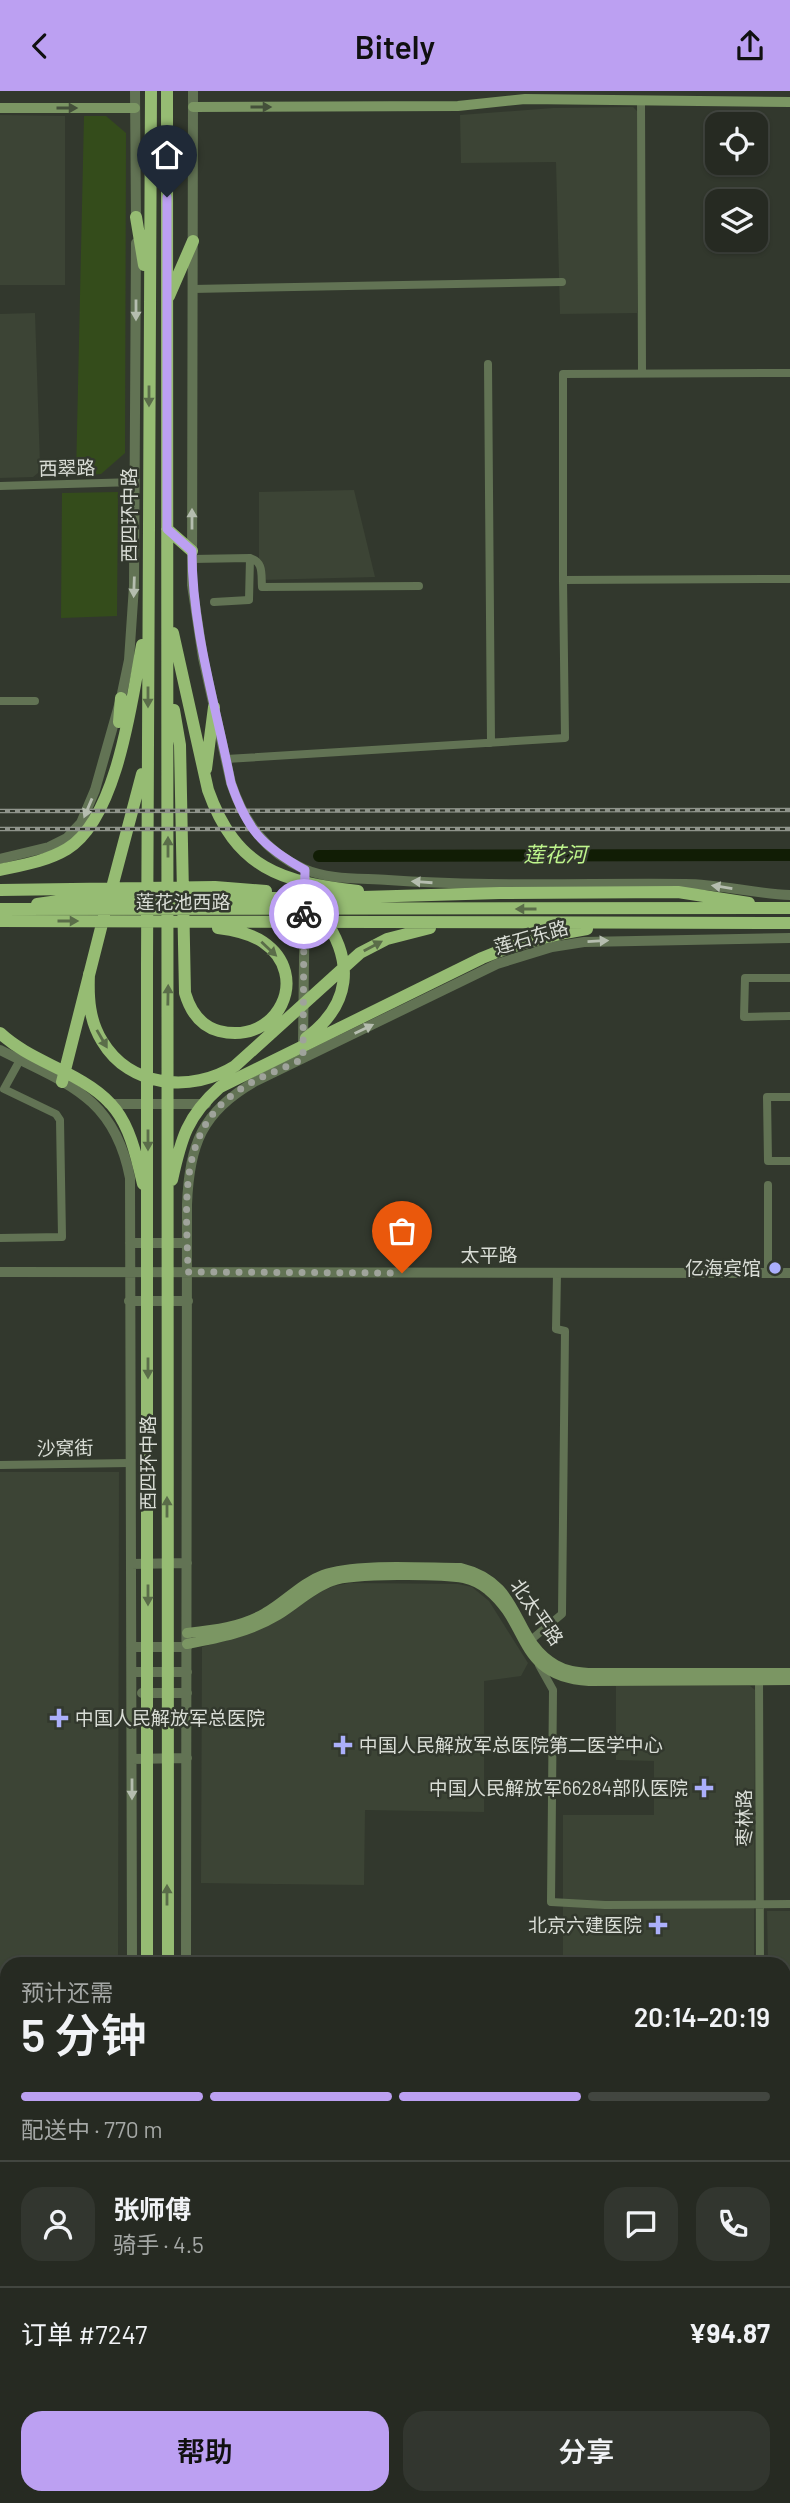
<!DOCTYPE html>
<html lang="zh">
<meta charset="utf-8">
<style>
:root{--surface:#262a22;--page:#32362f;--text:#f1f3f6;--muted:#a4a7a5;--line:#424640;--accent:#bca0f2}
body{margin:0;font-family:Barlow,"Noto Sans SC",sans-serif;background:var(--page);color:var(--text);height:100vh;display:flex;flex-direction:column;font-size:26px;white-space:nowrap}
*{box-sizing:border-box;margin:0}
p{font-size:23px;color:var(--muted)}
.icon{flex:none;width:38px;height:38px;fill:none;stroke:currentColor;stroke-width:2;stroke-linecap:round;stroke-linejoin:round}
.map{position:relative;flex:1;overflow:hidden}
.panel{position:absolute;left:0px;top:1866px;width:791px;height:548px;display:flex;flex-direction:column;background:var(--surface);border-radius:21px 21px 0 0;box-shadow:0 2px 5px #0004,0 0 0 2px var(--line)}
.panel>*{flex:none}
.controls{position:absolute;left:705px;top:21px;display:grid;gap:14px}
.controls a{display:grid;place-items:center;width:63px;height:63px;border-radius:14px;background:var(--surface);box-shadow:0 2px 5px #0004,0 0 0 2px var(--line);font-size:35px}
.pin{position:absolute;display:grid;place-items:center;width:60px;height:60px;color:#fff;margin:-72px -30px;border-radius:50% 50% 50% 0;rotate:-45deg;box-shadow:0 0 7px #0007}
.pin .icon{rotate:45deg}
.courier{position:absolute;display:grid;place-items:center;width:70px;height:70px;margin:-35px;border:5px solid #bca0f2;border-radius:50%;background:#fff;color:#222;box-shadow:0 2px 9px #0007}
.headline em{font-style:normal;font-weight:600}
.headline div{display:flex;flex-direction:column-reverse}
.headline{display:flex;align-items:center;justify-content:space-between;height:119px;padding:0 21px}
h1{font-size:46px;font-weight:600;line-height:52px}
.bar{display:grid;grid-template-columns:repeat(4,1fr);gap:10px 7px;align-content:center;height:84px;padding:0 21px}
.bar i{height:9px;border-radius:5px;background:var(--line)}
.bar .on{background:var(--accent)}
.bar p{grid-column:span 4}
.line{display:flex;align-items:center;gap:18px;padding:0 21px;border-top:2px solid var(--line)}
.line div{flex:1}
.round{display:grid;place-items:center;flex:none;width:74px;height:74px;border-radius:21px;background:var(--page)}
.button{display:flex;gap:14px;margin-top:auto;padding:14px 21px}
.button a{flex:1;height:80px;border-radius:21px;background:var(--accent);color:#111;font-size:28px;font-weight:600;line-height:80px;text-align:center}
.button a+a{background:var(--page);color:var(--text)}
header{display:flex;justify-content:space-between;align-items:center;height:91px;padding:0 21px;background:var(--accent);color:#111;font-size:32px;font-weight:600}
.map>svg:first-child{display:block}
.built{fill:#3c4435}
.green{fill:#344c1b}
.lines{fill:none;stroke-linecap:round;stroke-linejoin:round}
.river{stroke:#111d05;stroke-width:12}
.minor{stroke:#627354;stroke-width:8}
.tertiary{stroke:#627354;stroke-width:10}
.secondary{stroke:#7b9663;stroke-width:10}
.trunk{stroke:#96bc73;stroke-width:12}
.rail-casing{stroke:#8f948b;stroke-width:4.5}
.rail{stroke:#32382d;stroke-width:2;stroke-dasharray:5;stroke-linecap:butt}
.oneway{fill:#44503a}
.oneway2{fill:#b5bdaf}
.oneway3{fill:#5a6d49}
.done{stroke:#9fa39b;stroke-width:7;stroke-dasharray:0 12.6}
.route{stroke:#bca0f2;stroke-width:9}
.poi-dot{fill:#abaffb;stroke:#32382d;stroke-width:2.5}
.labels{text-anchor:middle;stroke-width:5;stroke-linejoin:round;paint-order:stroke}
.street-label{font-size:19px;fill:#d9ddd6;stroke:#32382d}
.poi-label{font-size:19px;fill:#d9ddd6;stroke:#32382d;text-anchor:end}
.water-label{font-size:21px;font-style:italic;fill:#bff68d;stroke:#32382d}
</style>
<header><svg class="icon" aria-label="back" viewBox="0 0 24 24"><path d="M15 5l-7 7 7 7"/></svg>Bitely<svg class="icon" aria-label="share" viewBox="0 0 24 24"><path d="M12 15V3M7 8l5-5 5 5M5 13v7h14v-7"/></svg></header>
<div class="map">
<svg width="790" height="2412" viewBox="0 0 790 2412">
<rect width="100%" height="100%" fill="#32382d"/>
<path class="built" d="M 633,16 L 639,22 L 637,222 L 560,223 L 556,71 L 461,72 L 460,24 L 553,17 Z
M 0,24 L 65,25 L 65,194 L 0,194 Z
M 35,222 L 40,374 L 38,382 L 33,386 L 0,387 L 0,223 Z
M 354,399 L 375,486 L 259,489 L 259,401 Z
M 0,1381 L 119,1381 L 118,1872 L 7,1872 L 7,1951 L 0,1951 Z
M 350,1492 L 458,1493 L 472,1496 L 489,1510 L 528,1572 L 521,1585 L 484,1590 L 484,1721 L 365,1719 L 364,1794 L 201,1792 L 202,1556 L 239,1546 L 282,1526 L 322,1500 L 334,1495 Z
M 616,1595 L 750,1595 L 755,1599 L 754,1872 L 563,1872 L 563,1724 L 654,1724 L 654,1670 L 616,1669 Z
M 767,1820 L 790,1820 L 790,1904 L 784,1904 L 784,1872 L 768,1872 Z
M 300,2406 L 568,2406 L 568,2412 L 299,2412 Z"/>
<path class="green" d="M 84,25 L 106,25 L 126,42 L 125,362 L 101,383 L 76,385 Z
M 118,401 L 117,525 L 61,527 L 62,402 Z
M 9,2406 L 117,2406 L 117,2412 L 9,2412 Z"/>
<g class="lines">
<path class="river" d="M 319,765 L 790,764"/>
<path class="minor" d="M 641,10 L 642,282
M 192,198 L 562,191
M 488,273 L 491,652
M 790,282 L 563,283 L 563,489 L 790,488
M 0,395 L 135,391
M 250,467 C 264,471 261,483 262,496 L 419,495
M 192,468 L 250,467 L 249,509 L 214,511
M 0,610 L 35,610
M 226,668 L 565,647 L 563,489
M 790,887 L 745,887 L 744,926 L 790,925
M 790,1006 L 767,1006 L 768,1070 L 790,1070
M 768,1094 L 768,1182
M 0,1147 L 62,1146 L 60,1029 L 56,1023 L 4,998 L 20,969
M 0,1374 L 130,1372
M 526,1553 L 562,1523 L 565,1240 L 556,1238 L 557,1182
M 539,1574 L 553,1599 L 551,1811 L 605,1814 L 790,1813
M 759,1585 L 760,1872
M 666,2412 L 666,2406"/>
<path class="tertiary" d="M 135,0 L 136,130
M 193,0 L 192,494 L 203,567 L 231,692 C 244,731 265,761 304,778 C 329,789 361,787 388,789 C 487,796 585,792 685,793 C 720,793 755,803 790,804
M 0,768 L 49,756 L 67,747 L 81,732 L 95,699 L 121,607 L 129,569 L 134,495 L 136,152
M 303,954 L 305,787
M 0,959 C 67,993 114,1005 130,1087 L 132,1872
M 109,1013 L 206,1013
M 130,1152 L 187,1152
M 0,1181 L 790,1182
M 129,1210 L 188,1210
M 131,1473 L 187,1472
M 132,1556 L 187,1556
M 132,1581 L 187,1581
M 142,1602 L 187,1602
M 132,1668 L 187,1667
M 186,1872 L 187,1114 C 189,1054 202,1020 256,990 L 497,873 L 552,856 L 584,851 L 790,847
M 0,1957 L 7,1957
M 0,2013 L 7,2013
M 784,2279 L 790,2279
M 129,2412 L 129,2406
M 182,2412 L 182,2406"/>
<path class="secondary" d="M 193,16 L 458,15 L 525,8 L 790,11
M 0,17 L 135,17
M 187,1542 C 214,1539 241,1536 265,1522 C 285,1511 301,1492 323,1484 C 355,1472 424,1477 461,1477 C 524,1492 511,1549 556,1574 C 566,1580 577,1581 588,1582 L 790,1582
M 187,1553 C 219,1547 250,1541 278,1524 C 296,1513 312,1497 332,1490 C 352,1482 442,1483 464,1487 C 473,1489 481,1493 488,1499 C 531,1534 516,1585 589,1590 L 790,1589"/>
<path class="trunk" d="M 167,0 L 168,1872
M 136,126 L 144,174
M 169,205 L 193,150
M 167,438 L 192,460
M 173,542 L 208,699 C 236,778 281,791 358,800
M 174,619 L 180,654 L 185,902 C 190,919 200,935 219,940 C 278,955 312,884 263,851 C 250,842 234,839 218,837
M 119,631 L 121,607
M 206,678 L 214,616
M 0,779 C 23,774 47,770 67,758 C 117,728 132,609 142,554
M 0,799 L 215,796 L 266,800
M 110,804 L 142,683
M 37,813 L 80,807 L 328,807 L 500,802 L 678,801 L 749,812
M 0,818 L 790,817
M 0,830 L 790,832
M 89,883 C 88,906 89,929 102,950 C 130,997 192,1002 235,975 L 360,862 L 387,848 L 430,837
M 0,942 C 15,956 33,965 51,974 C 117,1006 127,1022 143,1093
M 306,947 C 351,914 355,871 323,826
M 62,991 L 104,825
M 172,1089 C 181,1048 187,1025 220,996 L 482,867 C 517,852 550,844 587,838
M 147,1872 L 147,872 L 151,0
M 0,1976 L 7,1976
M 784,1976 L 790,1976
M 784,1989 L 790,1989
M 0,1991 L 7,1991
M 170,2406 L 171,2412
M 137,2412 L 138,2406"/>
<g class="rail-casing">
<path id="rail" d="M 0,720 L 790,719
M 0,738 L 790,738"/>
</g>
<use href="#rail" class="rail"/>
</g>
<defs><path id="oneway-solid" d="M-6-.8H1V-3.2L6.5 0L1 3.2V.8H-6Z" transform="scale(1.75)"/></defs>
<g class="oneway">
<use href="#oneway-solid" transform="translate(261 16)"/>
<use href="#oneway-solid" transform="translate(67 17)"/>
</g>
<g class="oneway2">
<use href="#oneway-solid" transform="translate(136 219) rotate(90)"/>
<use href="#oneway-solid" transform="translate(192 428) rotate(-90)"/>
<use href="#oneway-solid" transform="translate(134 496) rotate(92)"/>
<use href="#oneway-solid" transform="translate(88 717) rotate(113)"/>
<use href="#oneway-solid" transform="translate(422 791) rotate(-176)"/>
<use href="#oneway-solid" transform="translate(722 796) rotate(-171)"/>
<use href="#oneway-solid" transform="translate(598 850) rotate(-3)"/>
<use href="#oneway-solid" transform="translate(364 938) rotate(-26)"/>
<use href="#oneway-solid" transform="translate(132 1698) rotate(90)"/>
</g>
<g class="oneway3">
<use href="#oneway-solid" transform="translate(149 305) rotate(90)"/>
<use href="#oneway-solid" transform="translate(148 606) rotate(90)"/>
<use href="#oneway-solid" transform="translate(168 756) rotate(-90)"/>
<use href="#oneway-solid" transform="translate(526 818) rotate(-180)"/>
<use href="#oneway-solid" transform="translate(68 830)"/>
<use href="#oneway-solid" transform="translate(373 855) rotate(-28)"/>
<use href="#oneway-solid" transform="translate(269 858) rotate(43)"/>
<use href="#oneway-solid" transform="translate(168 904) rotate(-89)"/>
<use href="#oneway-solid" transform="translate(102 948) rotate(60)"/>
<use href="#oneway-solid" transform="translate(148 1049) rotate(90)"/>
<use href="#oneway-solid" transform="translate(148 1277) rotate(90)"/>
<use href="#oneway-solid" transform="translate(167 1416) rotate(-90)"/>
<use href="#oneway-solid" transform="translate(148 1504) rotate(90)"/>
<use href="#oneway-solid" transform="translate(167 1804) rotate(-90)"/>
</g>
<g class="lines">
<path class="done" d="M 304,823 L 303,968 C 280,979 255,987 235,1002 C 176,1044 187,1118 188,1181 L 402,1182"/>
<path class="route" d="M 167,106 L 167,438 L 192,460 C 192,540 216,614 231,692 C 247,739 262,755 305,779 L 304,823"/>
</g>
<g class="poi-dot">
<circle cx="775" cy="1177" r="7"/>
<path d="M55.5 1616.5h7v7h7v7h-7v7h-7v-7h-7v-7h7z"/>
<path d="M339.5 1643.5h7v7h7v7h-7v7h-7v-7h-7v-7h7z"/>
<path d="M700.5 1686.5h7v7h7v7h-7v7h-7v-7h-7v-7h7z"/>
<path d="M654.5 1823.5h7v7h7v7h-7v7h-7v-7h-7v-7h7z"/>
</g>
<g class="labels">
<g class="street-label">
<text transform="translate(67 377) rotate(-1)" y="7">西翠路</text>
<text transform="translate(129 424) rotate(-90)" y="7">西四环中路</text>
<text x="183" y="818">莲花池西路</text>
<text transform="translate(531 846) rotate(-16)" y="7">莲石东路</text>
<text x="489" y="1171">太平路</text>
<text transform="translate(65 1357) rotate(-1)" y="7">沙窝街</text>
<text transform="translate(148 1372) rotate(-90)" y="7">西四环中路</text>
<text transform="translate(537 1521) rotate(55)" y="7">北太平路</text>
<text transform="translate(744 1727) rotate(-90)" y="7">枣林路</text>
</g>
<g class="poi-label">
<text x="761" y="1184">亿海宾馆</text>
<text x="75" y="1634" text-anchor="start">中国人民解放军总医院</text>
<text x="359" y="1661" text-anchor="start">中国人民解放军总医院第二医学中心</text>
<text x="688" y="1704">中国人民解放军66284部队医院</text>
<text x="642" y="1841">北京六建医院</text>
</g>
<g class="water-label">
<text x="555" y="771">莲花河</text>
</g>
</g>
</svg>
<div class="controls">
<a><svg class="icon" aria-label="locate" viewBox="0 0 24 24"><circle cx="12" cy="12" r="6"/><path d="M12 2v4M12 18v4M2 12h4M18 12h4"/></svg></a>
<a><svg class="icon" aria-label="layers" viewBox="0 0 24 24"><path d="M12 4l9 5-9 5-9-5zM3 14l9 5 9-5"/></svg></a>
</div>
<div class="pin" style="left:402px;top:1182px;background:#ea580c"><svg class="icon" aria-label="bag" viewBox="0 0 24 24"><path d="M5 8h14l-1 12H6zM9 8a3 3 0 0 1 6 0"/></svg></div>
<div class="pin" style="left:167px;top:106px;background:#1f2937"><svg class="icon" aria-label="home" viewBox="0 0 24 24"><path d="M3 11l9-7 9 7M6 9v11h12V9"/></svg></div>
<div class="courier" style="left:304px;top:823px"><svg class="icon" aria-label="bike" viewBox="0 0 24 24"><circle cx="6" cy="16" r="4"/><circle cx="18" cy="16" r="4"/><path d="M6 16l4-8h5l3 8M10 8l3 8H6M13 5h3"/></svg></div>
<section class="panel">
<div class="headline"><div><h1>5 分钟</h1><p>预计还需</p></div><em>20:14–20:19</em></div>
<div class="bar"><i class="on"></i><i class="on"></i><i class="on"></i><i></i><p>配送中 · 770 m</p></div>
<div class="line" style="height:126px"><a class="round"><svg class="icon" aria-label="person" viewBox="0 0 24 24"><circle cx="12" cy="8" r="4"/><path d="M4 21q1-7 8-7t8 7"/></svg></a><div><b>张师傅</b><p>骑手 · 4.5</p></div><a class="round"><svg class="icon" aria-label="chat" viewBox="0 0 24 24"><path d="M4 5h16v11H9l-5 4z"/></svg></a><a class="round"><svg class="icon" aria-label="phone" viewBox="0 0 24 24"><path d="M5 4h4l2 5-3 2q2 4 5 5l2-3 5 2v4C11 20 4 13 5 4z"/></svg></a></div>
<div class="line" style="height:91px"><div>订单 #7247</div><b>¥94.87</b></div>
<div class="button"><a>帮助</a><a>分享</a></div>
</section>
</div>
